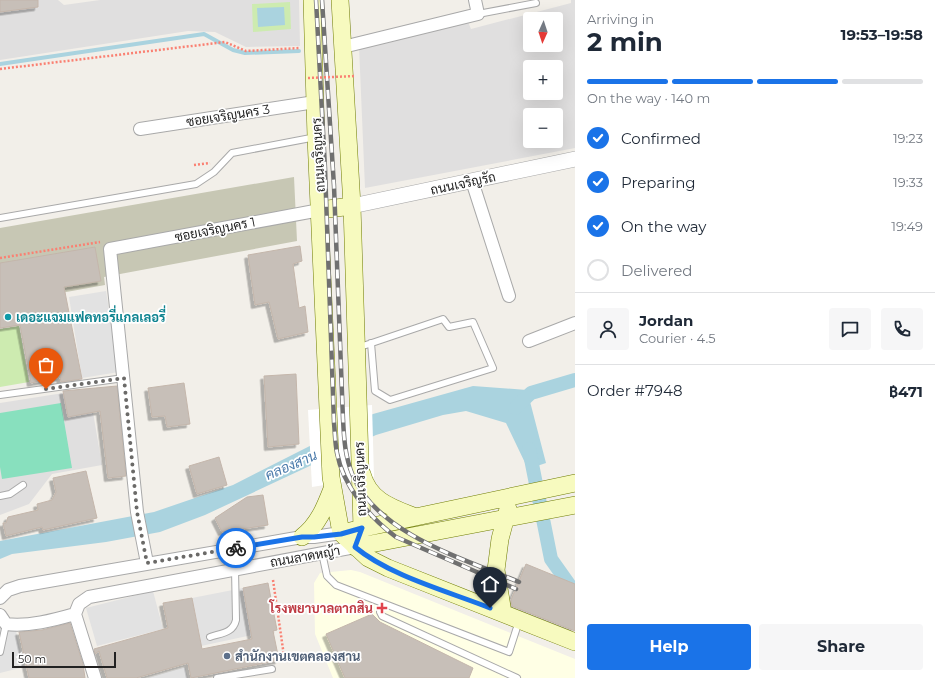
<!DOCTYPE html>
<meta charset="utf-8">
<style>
:root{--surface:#fff;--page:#f6f6f7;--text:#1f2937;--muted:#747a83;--line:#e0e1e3;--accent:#1a73e8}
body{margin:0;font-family:Montserrat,Sarabun,sans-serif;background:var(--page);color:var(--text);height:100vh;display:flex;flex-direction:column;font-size:15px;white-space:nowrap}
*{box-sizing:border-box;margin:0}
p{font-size:13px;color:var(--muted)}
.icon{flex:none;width:22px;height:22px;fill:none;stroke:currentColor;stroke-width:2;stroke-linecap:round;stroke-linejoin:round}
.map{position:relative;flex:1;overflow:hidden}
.side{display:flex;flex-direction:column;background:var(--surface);width:360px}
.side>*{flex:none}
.needle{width:26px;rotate:183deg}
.fabs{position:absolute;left:523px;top:12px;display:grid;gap:8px}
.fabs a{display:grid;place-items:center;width:40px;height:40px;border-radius:4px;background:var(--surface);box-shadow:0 4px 16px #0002;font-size:20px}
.scale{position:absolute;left:12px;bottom:10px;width:104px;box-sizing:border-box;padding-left:4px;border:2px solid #222;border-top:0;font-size:11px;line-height:14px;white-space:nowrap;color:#222;-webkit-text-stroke:3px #fff;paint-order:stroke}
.pin{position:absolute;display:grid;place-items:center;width:34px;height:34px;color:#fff;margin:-41px -17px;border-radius:50% 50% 50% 0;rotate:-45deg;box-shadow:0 0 4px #0007}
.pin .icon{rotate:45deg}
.courier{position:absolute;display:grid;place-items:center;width:40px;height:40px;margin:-20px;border:3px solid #1a73e8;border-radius:50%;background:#fff;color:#222;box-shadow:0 1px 5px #0007}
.head em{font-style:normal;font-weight:700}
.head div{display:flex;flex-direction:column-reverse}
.head{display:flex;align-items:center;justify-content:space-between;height:68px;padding:0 12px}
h1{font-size:26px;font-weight:700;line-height:30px}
.bar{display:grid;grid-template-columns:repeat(4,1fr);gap:6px 4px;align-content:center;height:48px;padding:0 12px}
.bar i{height:5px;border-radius:3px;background:var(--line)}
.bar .active{background:var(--accent)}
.bar p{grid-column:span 4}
.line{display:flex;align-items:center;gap:10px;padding:0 12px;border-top:1px solid var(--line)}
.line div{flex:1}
.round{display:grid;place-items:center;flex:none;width:42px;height:42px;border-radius:4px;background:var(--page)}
ol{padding:0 12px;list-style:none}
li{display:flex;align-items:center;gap:12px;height:44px}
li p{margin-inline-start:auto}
li .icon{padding:4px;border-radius:50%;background:var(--accent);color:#fff;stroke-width:4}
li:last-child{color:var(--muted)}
li i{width:22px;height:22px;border:2px solid var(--line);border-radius:50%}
.action{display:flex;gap:8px;margin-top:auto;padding:8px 12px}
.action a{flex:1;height:46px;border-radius:4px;background:var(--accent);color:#fff;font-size:16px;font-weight:700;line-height:46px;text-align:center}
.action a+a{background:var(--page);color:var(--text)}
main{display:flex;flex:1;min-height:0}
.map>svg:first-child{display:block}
.residential{fill:#e0dfdf;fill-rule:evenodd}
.education{fill:#ffffe5}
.construction{fill:#c7c7b4}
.grass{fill:#cdebb0}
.pitch{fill:#88e0be}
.parking{fill:#e2e2e2}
.water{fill:#aad3df}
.pier{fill:#fff}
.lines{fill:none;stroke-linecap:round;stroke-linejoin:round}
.stream{stroke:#aad3df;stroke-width:4}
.canal{stroke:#aad3df;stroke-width:14}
.building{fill:#c7bfb8;stroke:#c4b6ab;filter:url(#shadow)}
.service-casing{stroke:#a9a9a9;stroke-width:8}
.minor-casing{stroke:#a9a9a9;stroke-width:14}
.tertiary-casing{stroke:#a9a9a9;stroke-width:16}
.secondary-casing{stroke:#707d05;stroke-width:18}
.path{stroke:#fa8072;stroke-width:2.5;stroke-dasharray:2 2;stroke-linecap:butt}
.service{stroke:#fff;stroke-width:6}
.minor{stroke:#fff;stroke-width:12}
.tertiary{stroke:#fff;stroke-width:15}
.secondary{stroke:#f7fabf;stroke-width:17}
.rail-casing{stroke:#707070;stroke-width:4.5}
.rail{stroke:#fff;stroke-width:3;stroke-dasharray:9;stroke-linecap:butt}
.path-bridge{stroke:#fa8072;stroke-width:2.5;stroke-dasharray:2 2;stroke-linecap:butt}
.done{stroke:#6b6a68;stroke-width:4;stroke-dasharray:0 7.2}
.route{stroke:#1a73e8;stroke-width:5}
.culture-dot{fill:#0f9aa8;stroke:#fff;stroke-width:1.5}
.health-dot{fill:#e0444e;stroke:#fff;stroke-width:1.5}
.service-dot{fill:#5c6f8a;stroke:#fff;stroke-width:1.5}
.labels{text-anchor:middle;stroke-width:3.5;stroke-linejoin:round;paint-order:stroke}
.street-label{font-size:13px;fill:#222;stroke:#fff}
.culture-label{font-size:13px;font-weight:bold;fill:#0d838f;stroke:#fff;text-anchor:start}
.health-label{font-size:13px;font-weight:bold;fill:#be3a42;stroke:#fff;text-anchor:end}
.service-label{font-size:13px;font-weight:bold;fill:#4e5e75;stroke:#fff;text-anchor:start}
.water-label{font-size:14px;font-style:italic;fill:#4a7aab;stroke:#fff}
</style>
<main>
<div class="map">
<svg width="575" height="678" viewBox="0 0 575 678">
<defs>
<filter id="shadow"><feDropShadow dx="-3.5" dy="3.5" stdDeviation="0" flood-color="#0004"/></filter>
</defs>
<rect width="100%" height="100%" fill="#f2efe9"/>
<path class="residential" d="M 0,0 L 58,0 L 64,5 L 100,0 L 299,0 L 300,46 L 246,47 L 215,32 L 188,31 L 0,60 Z
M 571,0 L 575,0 L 575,148 L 365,188 L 359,46 L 468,22 L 471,29 L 571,3 ZM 530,19 L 556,19 L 556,45 L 530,45 ZM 530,67 L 556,67 L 556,93 L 530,93 ZM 530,115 L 556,115 L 556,141 L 530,141 Z
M 89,389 L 102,465 L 52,474 L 29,504 L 0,515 L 0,403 Z"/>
<path class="education" d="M 351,570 L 360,572 L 575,659 L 575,678 L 333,678 L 315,634 L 314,583 L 320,573 Z"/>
<path class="construction" d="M 294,177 L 297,241 L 104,277 L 105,285 L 0,304 L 0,228 Z"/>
<path class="grass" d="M 290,2 L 291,29 L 253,32 L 252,4 Z
M 19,326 L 29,382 L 0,387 L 0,329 Z"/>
<path class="pitch" d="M 61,403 L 72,468 L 2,479 L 0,467 L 0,413 Z"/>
<path class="parking" d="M 106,291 L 119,372 L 82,378 L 69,297 Z
M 243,588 L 252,635 L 201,646 L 192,598 Z
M 153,591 L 163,629 L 97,646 L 86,608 Z
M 0,615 L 19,626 L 16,631 L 24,667 L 0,673 Z
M 185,667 L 188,678 L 147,678 Z"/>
<path class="water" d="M 284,7 L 285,25 L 258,27 L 257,8 Z
M 473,386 L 527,390 L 546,463 L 528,469 L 506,423 L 466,411 L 443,415 L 376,435 L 205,515 L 160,532 L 106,542 L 12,554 L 0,559 L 0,541 L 154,512 L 233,485 L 373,414 Z"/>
<path class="pier" d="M 372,405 L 374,477 L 312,487 L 308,410 Z"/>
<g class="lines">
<path class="stream" d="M 0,64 L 204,34 L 233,50 L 245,53 L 299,51"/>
<path class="canal" d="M 515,408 L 531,393 L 575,380
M 529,449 L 551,559 L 575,593"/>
</g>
<path class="building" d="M 0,0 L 38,0 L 38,7 L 0,12 Z
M 300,246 L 302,261 L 293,264 L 299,308 L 305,306 L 308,332 L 278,339 L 269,302 L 255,305 L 248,255 Z
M 95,247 L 101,281 L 64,287 L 82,379 L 61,382 L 60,377 L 31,383 L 20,325 L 0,328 L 0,263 Z
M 296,374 L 299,444 L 268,447 L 264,376 Z
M 184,383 L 190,424 L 167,427 L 165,416 L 152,417 L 148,388 Z
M 117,386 L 126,476 L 108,478 L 100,411 L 68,417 L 63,391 Z
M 219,457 L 227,485 L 197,494 L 189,466 Z
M 86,471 L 97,518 L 43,530 L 42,527 L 6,536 L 3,523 L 6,523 L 8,517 L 38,510 L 37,504 L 52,500 L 56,492 L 53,478 Z
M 263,495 L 268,525 L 222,532 L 215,518 L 247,497 Z
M 526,564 L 575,584 L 575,631 L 512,606 L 511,600 Z
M 268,583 L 277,630 L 273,631 L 279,660 L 191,678 L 188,663 L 136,678 L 107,678 L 99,651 L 95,654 L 94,649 L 168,628 L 163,603 L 192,598 L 202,649 L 252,639 L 243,588 Z
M 372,614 L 380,622 L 473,668 L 469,678 L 345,678 L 326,634 Z
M 70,623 L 83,664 L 85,678 L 29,678 L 19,632 L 42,630 Z"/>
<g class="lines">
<g class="service-casing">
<path id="service" d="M 478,14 L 536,3
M 0,218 L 196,184 L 214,172 L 232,153 L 316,137
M 357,348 L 443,319 L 449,327 L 473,322 L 493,368 L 390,400 L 375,391 L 371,343
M 0,395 L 124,378
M 0,496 L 10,494 L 23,485
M 322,553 L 327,576 L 336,585 L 509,652 L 519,621
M 382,603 L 380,612 L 382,616 L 517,678
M 210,637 C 222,633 233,633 236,620 L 235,569
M 0,652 L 6,624
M 217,678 L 272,669"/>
</g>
<g class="minor-casing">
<path id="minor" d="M 343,47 L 478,14 L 475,0
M 140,129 L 315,102
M 472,181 L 509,296
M 529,341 L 575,323
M 147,563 L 137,512 L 110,249 L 320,210
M 0,598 L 8,590 L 20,586 L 302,537 L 314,537 L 341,533
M 75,614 L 95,678
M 0,615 L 6,624 C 28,627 54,620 75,614 L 79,604 L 89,597 L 355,547"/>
</g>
<g class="tertiary-casing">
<path id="tertiary" d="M 352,206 L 575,159"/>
</g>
<g class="secondary-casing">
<path id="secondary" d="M 312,0 L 316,137 L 331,477 L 341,533 L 368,558 L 388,568 L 575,642
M 340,0 L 352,206 L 360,462 L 362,528 L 355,547
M 320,210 L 352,206
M 362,474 C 369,500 390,507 413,516
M 350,531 L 575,483
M 302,537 C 318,525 325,507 332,489
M 355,547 L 575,505
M 503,613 L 496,570 L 500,539 L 508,509"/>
</g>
<path class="path" d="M 0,69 L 225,42 L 246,51 L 300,48
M 194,165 L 210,163
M 0,258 L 100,242
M 273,580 L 285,663"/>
<use href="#service" class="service"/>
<use href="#minor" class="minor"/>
<use href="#tertiary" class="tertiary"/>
<use href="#secondary" class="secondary"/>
<g class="rail-casing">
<path id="rail" d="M 316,0 L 325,168 L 334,423 C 335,433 335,443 337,453 C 343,486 370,518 396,537 L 516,589
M 322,0 L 334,186 L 343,419 C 344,439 345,457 353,476 C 378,534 464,559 519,582"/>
</g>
<use href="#rail" class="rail"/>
<path class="path-bridge" d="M 308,78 L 355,76"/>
</g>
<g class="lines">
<path class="done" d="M 46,389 L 124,378 L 137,512 L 147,563 L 236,548"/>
<path class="route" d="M 236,548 L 302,537 L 314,537 L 341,534 L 362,528 L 355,547 C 390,576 447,591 490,608"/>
</g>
<circle class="culture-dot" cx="8" cy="317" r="4"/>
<path class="health-dot" d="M380 602h4v4h4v4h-4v4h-4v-4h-4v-4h4z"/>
<circle class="service-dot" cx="227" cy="656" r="4"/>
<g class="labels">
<g class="street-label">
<text transform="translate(228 115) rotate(-9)" y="5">ซอยเจริญนคร 3</text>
<text transform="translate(318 155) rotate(-93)" y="5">ถนนเจริญนคร</text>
<text transform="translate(463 183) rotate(-12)" y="5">ถนนเจริญรัถ</text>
<text transform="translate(215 229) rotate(-11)" y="5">ซอยเจริญนคร 1</text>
<text transform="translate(360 479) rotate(-92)" y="5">ถนนเจริญนคร</text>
<text transform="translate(305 556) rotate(-10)" y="5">ถนนลาดหญ้า</text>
</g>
<g class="culture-label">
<text x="16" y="322">เดอะแจมแฟคทอรี่แกลเลอรี่</text>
</g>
<g class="health-label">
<text x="373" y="613">โรงพยาบาลตากสิน</text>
</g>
<g class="service-label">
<text x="235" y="661">สำนักงานเขตคลองสาน</text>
</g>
<g class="water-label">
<text transform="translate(291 465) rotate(-23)" y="5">คลองสาน</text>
</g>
</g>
</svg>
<div class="fabs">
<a><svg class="needle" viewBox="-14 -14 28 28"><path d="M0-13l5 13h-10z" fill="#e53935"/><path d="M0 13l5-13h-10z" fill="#747a83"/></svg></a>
<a>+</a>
<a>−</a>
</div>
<div class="scale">50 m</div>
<div class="pin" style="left:46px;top:389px;background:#ea580c"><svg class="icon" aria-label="bag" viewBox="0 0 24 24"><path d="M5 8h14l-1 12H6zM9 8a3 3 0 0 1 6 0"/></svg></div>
<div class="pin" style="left:490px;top:608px;background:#1f2937"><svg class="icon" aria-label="home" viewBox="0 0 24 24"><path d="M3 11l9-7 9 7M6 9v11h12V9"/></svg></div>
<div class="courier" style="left:236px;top:548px"><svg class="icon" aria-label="bike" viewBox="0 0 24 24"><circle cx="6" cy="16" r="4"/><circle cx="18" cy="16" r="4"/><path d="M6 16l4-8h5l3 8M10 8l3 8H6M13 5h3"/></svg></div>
</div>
<section class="side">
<div class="head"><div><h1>2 min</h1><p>Arriving in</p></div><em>19:53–19:58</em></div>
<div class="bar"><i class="active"></i><i class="active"></i><i class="active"></i><i></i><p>On the way · 140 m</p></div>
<ol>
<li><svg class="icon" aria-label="check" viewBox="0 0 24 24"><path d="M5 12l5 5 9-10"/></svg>Confirmed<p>19:23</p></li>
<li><svg class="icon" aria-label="check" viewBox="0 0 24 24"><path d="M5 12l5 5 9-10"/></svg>Preparing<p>19:33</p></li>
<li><svg class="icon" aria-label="check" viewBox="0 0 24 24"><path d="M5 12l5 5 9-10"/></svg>On the way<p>19:49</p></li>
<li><i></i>Delivered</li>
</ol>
<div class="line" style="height:72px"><a class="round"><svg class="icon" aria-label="person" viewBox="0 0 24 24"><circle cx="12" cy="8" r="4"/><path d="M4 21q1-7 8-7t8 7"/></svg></a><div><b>Jordan</b><p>Courier · 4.5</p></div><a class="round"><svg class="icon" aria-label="chat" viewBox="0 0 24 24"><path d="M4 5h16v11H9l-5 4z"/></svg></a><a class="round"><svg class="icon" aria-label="phone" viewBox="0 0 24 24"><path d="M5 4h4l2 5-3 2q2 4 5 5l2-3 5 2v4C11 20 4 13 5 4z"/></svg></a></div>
<div class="line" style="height:52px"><div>Order #7948</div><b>฿471</b></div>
<div class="action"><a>Help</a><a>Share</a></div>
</section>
</main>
